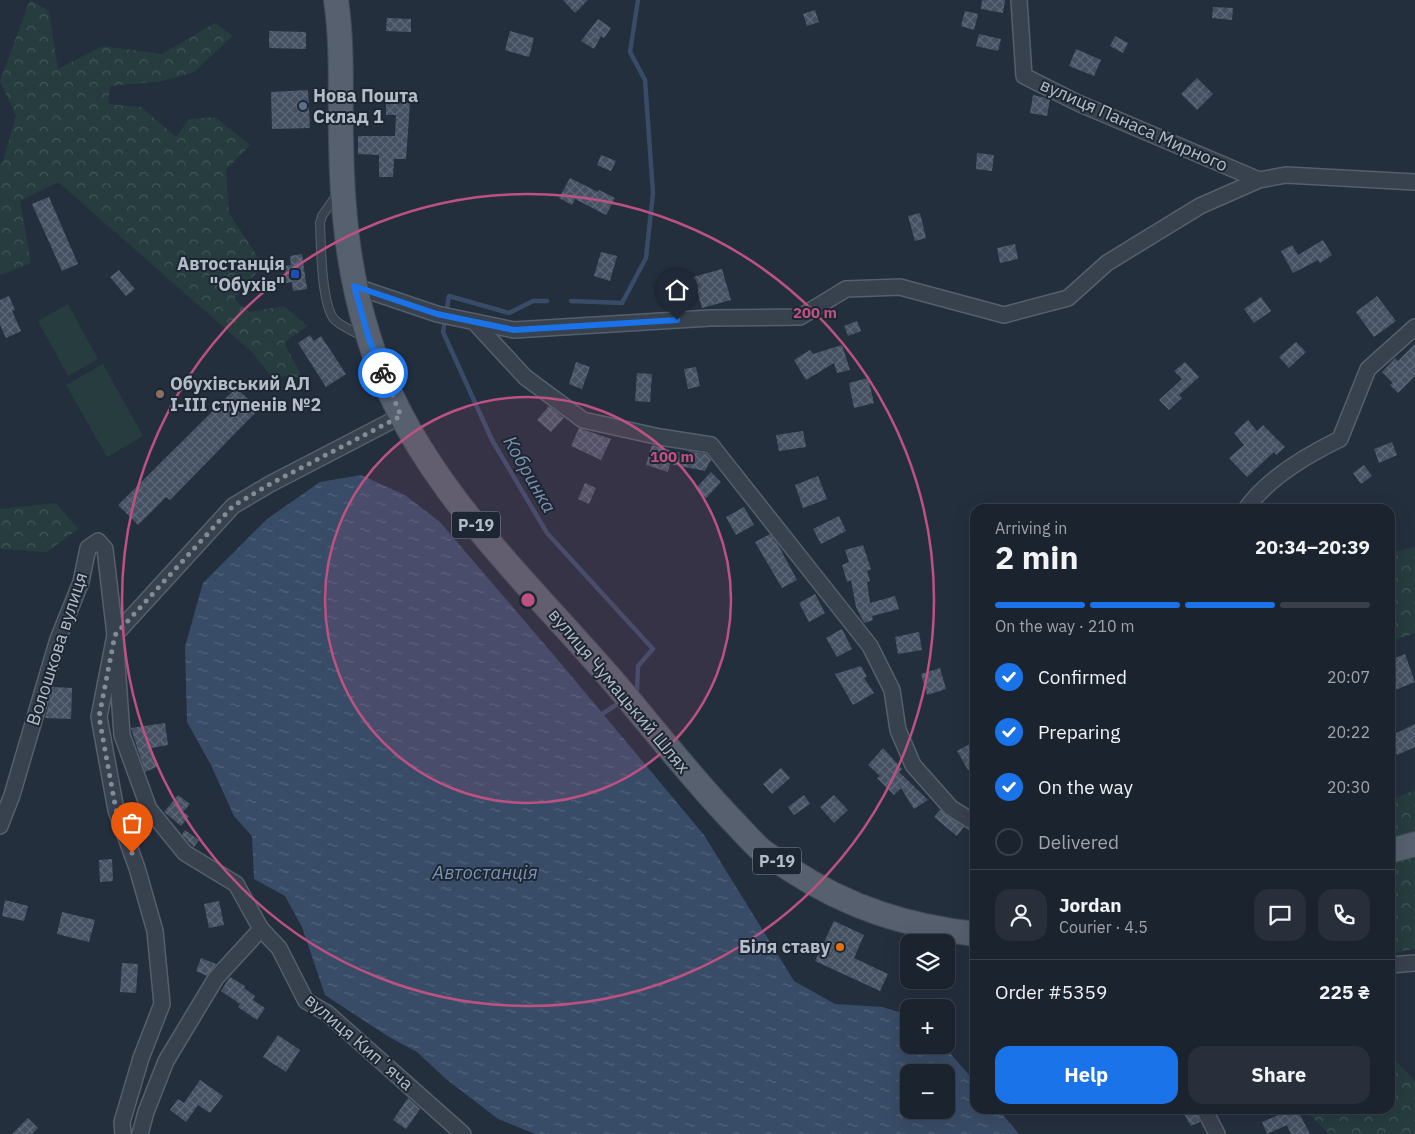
<!DOCTYPE html>
<meta charset="utf-8">
<style>
:root{--surface:#1b232e;--page:#282f3a;--text:#f1f3f6;--muted:#a0a4aa;--line:#39404a;--accent:#1a73e8}
body{margin:0;font-family:"IBM Plex Sans",sans-serif;background:var(--page);color:var(--text);height:100vh;display:flex;flex-direction:column;font-size:19px;white-space:nowrap}
*{box-sizing:border-box;margin:0}
p{font-size:16px;color:var(--muted)}
.icon{flex:none;width:28px;height:28px;fill:none;stroke:currentColor;stroke-width:2;stroke-linecap:round;stroke-linejoin:round}
.map{position:relative;flex:1;overflow:hidden}
.panel{position:absolute;left:970px;top:504px;width:425px;height:610px;display:flex;flex-direction:column;background:var(--surface);border-radius:15px;box-shadow:0 5px 20px #0002,0 0 0 1px var(--line)}
.panel>*{flex:none}
.buttons{position:absolute;left:900px;top:934px;display:grid;gap:10px}
.buttons a{display:grid;place-items:center;width:55px;height:55px;border-radius:10px;background:var(--surface);box-shadow:0 5px 20px #0002,0 0 0 1px var(--line);font-size:25px}
.pin{position:absolute;display:grid;place-items:center;width:42px;height:42px;color:#fff;margin:-51px -21px;border-radius:50% 50% 50% 0;rotate:-45deg;box-shadow:0 0 5px #0007}
.pin .icon{rotate:45deg}
.courier{position:absolute;display:grid;place-items:center;width:50px;height:50px;margin:-25px;border:4px solid #1a73e8;border-radius:50%;background:#fff;color:#222;box-shadow:0 1px 6px #0007}
.overview em{font-style:normal;font-weight:700}
.overview div{display:flex;flex-direction:column-reverse}
.overview{display:flex;align-items:center;justify-content:space-between;height:85px;padding:0 25px}
h1{font-size:32px;font-weight:700;line-height:38px}
.bar{display:grid;grid-template-columns:repeat(4,1fr);gap:8px 5px;align-content:center;height:60px;padding:0 25px}
.bar i{height:6px;border-radius:4px;background:var(--line)}
.bar .active{background:var(--accent)}
.bar p{grid-column:span 4}
.line{display:flex;align-items:center;gap:12px;padding:0 25px;border-top:1px solid var(--line)}
.line div{flex:1}
.round{display:grid;place-items:center;flex:none;width:52px;height:52px;border-radius:15px;background:var(--page)}
ol{padding:0 25px;list-style:none}
li{display:flex;align-items:center;gap:15px;height:55px}
li p{margin-inline-start:auto}
li .icon{padding:5px;border-radius:50%;background:var(--accent);color:#fff;stroke-width:4}
li:last-child{color:var(--muted)}
li i{width:28px;height:28px;border:2px solid var(--line);border-radius:50%}
.cta{display:flex;gap:10px;margin-top:auto;padding:10px 25px}
.cta a{flex:1;height:58px;border-radius:15px;background:var(--accent);color:#fff;font-size:20px;font-weight:700;line-height:58px;text-align:center}
.cta a+a{background:var(--page);color:var(--text)}
.map>svg:first-child{display:block}
.forest{fill:url(#forest-crowns)}
.pitch{fill:#263c3f}
.water{fill:url(#water-ripples);fill-rule:evenodd}
.lines{fill:none;stroke-linecap:round;stroke-linejoin:round}
.stream{stroke:#394c67;stroke-width:4.5}
.building{fill:url(#building-cross-hatch)}
.lane-casing{stroke:#565f6c;stroke-width:10}
.street-casing{stroke:#565f6c;stroke-width:18}
.primary-casing{stroke:#414a57;stroke-width:26}
.lane{stroke:#38414e;stroke-width:8}
.street{stroke:#38414e;stroke-width:15}
.primary{stroke:#56606e;stroke-width:24}
.done{stroke:#828b98;stroke-width:5;stroke-dasharray:0 9}
.route{stroke:#1a73e8;stroke-width:6}
.ring{fill:none;stroke:#bd5182;stroke-width:2.5}
.service-dot{fill:#5c6f8a;stroke:#1d2633;stroke-width:2}
.transit-dot{fill:#1a4fb4;stroke:#1d2633;stroke-width:2}
.education-dot{fill:#8d6e63;stroke:#1d2633;stroke-width:2}
.food-dot{fill:#e8710a;stroke:#1d2633;stroke-width:2}
.labels{text-anchor:middle;stroke-width:4;stroke-linejoin:round;paint-order:stroke}
.shield{fill:#1d2633;stroke:#878f9c;stroke-width:1}
.shield-label{font-size:16px;font-weight:bold;fill:#b4bcc9}
.poi-label{font-size:18px;font-weight:bold;fill:#b4bcc9;stroke:#1d2633;text-anchor:start}
.street-label{font-size:18px;fill:#b4bcc9;stroke:#1d2633}
.water-label{font-size:19px;font-style:italic;fill:#7c92b1;stroke:#1d2633}
.centre{fill:#bd5182;stroke:#1d2633;stroke-width:2.5}
.ring-label{font-size:15px;text-anchor:middle;font-weight:bold;fill:#bd5182;stroke:#1d2633;stroke-width:4;stroke-linejoin:round;paint-order:stroke}
</style>
<div class="map">
<svg width="1415" height="1134" viewBox="0 0 1415 1134">
<defs>
<pattern id="forest-crowns" width="20" height="18" patternUnits="userSpaceOnUse" patternTransform="scale(1.25)"><rect width="20" height="18" fill="#263c3f"/><path d="M2 6a3 3 0 1 1 6 0M12 15a3 3 0 1 1 6 0" fill="none" stroke="#435659"/></pattern>
<pattern id="water-ripples" width="26" height="14" patternUnits="userSpaceOnUse" patternTransform="scale(1.25)"><rect width="26" height="14" fill="#394c67"/><path d="M2 4q2-2 4 0t4 0M15 11q2-2 4 0t4 0" fill="none" stroke="#53647b"/></pattern>
<pattern id="building-cross-hatch" width="8" height="8" patternUnits="userSpaceOnUse" patternTransform="scale(1.25)"><rect width="8" height="8" fill="#455162"/><path d="M0 0l8 8M0 8l8-8" fill="none" stroke="#5d6877"/></pattern>
</defs>
<rect width="100%" height="100%" fill="#242f3e"/>
<path class="forest" d="M 30,0 L 49,11 L 58,69 L 102,46 L 162,54 L 215,23 L 233,36 L 194,72 L 163,81 L 110,86 L 108,104 L 141,107 L 176,137 L 189,119 L 215,117 L 250,145 L 226,170 L 229,213 L 263,265 L 234,299 L 249,312 L 284,306 L 307,326 L 284,343 L 303,378 L 270,375 L 252,352 L 58,182 L 20,201 L 31,263 L 0,275 L 0,164 L 3,162 L 16,116 L 0,81 Z
M 56,503 L 78,529 L 47,552 L 0,549 L 0,509 Z
M 1415,547 L 1415,633 L 1390,642 L 1390,553 Z
M 1415,790 L 1415,949 L 1390,953 L 1390,800 Z
M 1390,1055 L 1415,1081 L 1415,1134 L 1329,1134 L 1304,1109 L 1390,1109 Z"/>
<path class="pitch" d="M 68,304 L 98,359 L 68,376 L 38,321 Z
M 103,364 L 143,436 L 107,457 L 66,385 Z"/>
<path class="water" d="M 361,475 L 405,495 L 440,522 L 563,666 L 704,835 L 794,981 L 835,1004 L 882,1007 L 909,1015 L 909,1045 L 943,1045 L 975,1082 L 975,1109 L 998,1109 L 1019,1134 L 535,1134 L 498,1119 L 446,1079 L 417,1052 L 389,1037 L 325,995 L 302,927 L 285,896 L 254,879 L 252,836 L 234,816 L 211,765 L 187,722 L 185,647 L 203,583 L 267,519 L 320,482 ZM 909,1072 L 946,1072 L 946,1110 L 909,1110 Z"/>
<g class="lines">
<path class="stream" d="M 547,301 L 533,301 L 509,313 L 449,296 L 443,332 L 492,440 L 547,533 L 653,649 L 638,666 L 637,690 L 632,693
M 571,301 L 622,303 L 646,258 L 653,193 L 645,80 L 630,52 L 638,0
M 602,714 L 622,701"/>
</g>
<path class="building" d="M 563,0 L 588,0 L 575,13 Z
M 982,0 L 1005,0 L 1003,13 L 981,9 Z
M 1213,7 L 1233,8 L 1232,20 L 1212,18 Z
M 815,10 L 819,22 L 807,26 L 803,14 Z
M 965,11 L 978,14 L 974,30 L 961,26 Z
M 387,18 L 411,19 L 411,32 L 386,31 Z
M 598,19 L 611,28 L 604,38 L 601,36 L 594,49 L 581,41 Z
M 269,31 L 306,32 L 306,49 L 269,48 Z
M 510,31 L 534,38 L 529,57 L 505,50 Z
M 979,34 L 1001,39 L 998,51 L 976,46 Z
M 1115,36 L 1128,43 L 1123,53 L 1110,46 Z
M 1076,49 L 1101,60 L 1094,76 L 1069,66 Z
M 1197,78 L 1213,94 L 1197,110 L 1181,94 Z
M 308,90 L 310,128 L 272,129 L 271,92 Z
M 1033,95 L 1050,99 L 1047,116 L 1030,113 Z
M 386,102 L 410,103 L 406,159 L 394,159 L 393,177 L 379,177 L 379,155 L 358,154 L 358,136 L 395,136 L 396,115 L 386,115 Z
M 977,153 L 994,155 L 992,171 L 976,169 Z
M 601,155 L 616,161 L 611,171 L 597,165 Z
M 570,178 L 598,192 L 599,190 L 615,198 L 606,215 L 575,199 L 572,205 L 559,198 Z
M 49,197 L 78,264 L 62,271 L 32,204 Z
M 920,213 L 926,238 L 915,241 L 908,216 Z
M 1323,240 L 1332,255 L 1320,263 L 1318,260 L 1293,273 L 1281,251 L 1292,245 L 1298,255 Z
M 1015,244 L 1018,259 L 1000,263 L 997,248 Z
M 601,252 L 617,256 L 610,281 L 594,276 Z
M 302,254 L 307,289 L 293,291 L 292,282 L 286,283 L 284,266 L 291,265 L 290,256 Z
M 722,269 L 731,300 L 702,308 L 693,277 Z
M 119,270 L 135,289 L 126,296 L 110,277 Z
M 9,296 L 15,310 L 12,311 L 21,331 L 6,338 L 0,325 L 0,300 Z
M 1377,296 L 1396,321 L 1374,337 L 1356,312 Z
M 1261,297 L 1271,311 L 1254,323 L 1244,309 Z
M 857,321 L 861,331 L 848,336 L 844,326 Z
M 310,335 L 314,341 L 321,336 L 346,374 L 326,387 L 298,343 Z
M 1296,342 L 1306,352 L 1289,368 L 1279,357 Z
M 1415,344 L 1415,376 L 1398,393 L 1390,385 L 1393,383 L 1382,372 L 1395,358 L 1398,361 Z
M 842,345 L 850,370 L 837,373 L 834,363 L 806,380 L 794,360 L 810,350 L 813,354 Z
M 576,362 L 590,367 L 582,389 L 569,384 Z
M 1185,362 L 1199,377 L 1179,395 L 1182,398 L 1169,410 L 1159,400 L 1182,379 L 1174,371 Z
M 696,367 L 700,386 L 688,389 L 684,369 Z
M 637,373 L 652,374 L 650,402 L 635,401 Z
M 868,378 L 874,403 L 854,408 L 849,383 Z
M 236,388 L 259,409 L 170,500 L 166,497 L 138,525 L 118,505 Z
M 549,406 L 564,418 L 551,432 L 537,420 Z
M 1248,420 L 1257,431 L 1263,425 L 1285,447 L 1276,455 L 1274,452 L 1247,477 L 1229,458 L 1244,445 L 1234,433 Z
M 579,428 L 611,439 L 601,460 L 571,446 Z
M 803,431 L 806,447 L 779,451 L 776,435 Z
M 1392,442 L 1397,455 L 1379,463 L 1374,449 Z
M 652,445 L 688,455 L 689,451 L 706,454 L 711,460 L 705,471 L 670,464 L 668,472 L 646,465 Z
M 1364,465 L 1372,476 L 1361,484 L 1353,473 Z
M 711,472 L 721,482 L 706,498 L 696,488 Z
M 818,476 L 827,499 L 803,508 L 795,485 Z
M 585,483 L 596,488 L 589,504 L 578,499 Z
M 744,507 L 754,525 L 736,535 L 726,517 Z
M 839,516 L 846,531 L 821,544 L 813,529 Z
M 770,534 L 778,545 L 797,580 L 782,588 L 755,542 Z
M 863,545 L 871,569 L 867,571 L 870,581 L 867,582 L 870,603 L 895,596 L 899,609 L 872,616 L 873,620 L 864,623 L 856,607 L 851,580 L 847,582 L 842,565 L 849,562 L 845,550 Z
M 815,594 L 825,613 L 809,622 L 799,603 Z
M 842,629 L 852,649 L 837,657 L 826,638 Z
M 919,632 L 922,650 L 898,654 L 895,637 Z
M 1405,654 L 1415,682 L 1390,692 L 1390,660 Z
M 861,666 L 867,677 L 864,678 L 874,693 L 853,705 L 835,674 Z
M 940,668 L 946,689 L 927,695 L 921,674 Z
M 53,687 L 72,688 L 71,719 L 45,718 Z
M 165,723 L 168,745 L 151,748 L 159,766 L 145,772 L 131,728 Z
M 1415,724 L 1415,747 L 1397,755 L 1390,736 Z
M 975,741 L 975,766 L 968,770 L 957,751 Z
M 883,748 L 902,769 L 899,772 L 928,800 L 914,809 L 901,788 L 894,795 L 877,778 L 880,776 L 868,765 Z
M 781,768 L 790,778 L 772,794 L 763,784 Z
M 178,795 L 190,804 L 183,812 L 189,816 L 181,826 L 164,812 Z
M 804,795 L 810,804 L 794,815 L 788,807 Z
M 834,795 L 848,810 L 834,823 L 820,807 Z
M 940,810 L 964,827 L 957,836 L 934,817 Z
M 185,830 L 199,840 L 194,847 L 182,835 Z
M 112,859 L 113,881 L 100,882 L 99,860 Z
M 5,900 L 28,906 L 24,921 L 2,916 Z
M 219,901 L 224,925 L 209,928 L 204,904 Z
M 62,912 L 95,920 L 89,942 L 57,934 Z
M 834,921 L 864,935 L 854,958 L 888,974 L 880,991 L 815,961 Z
M 201,958 L 216,964 L 207,976 L 196,971 Z
M 122,963 L 138,964 L 136,993 L 120,992 Z
M 230,977 L 245,986 L 244,988 L 255,996 L 253,1000 L 265,1008 L 257,1020 L 238,1007 L 240,1004 L 221,991 Z
M 278,1035 L 300,1050 L 286,1072 L 263,1057 Z
M 200,1080 L 223,1096 L 210,1113 L 198,1105 L 186,1122 L 170,1110 L 178,1099 L 184,1103 Z
M 408,1098 L 420,1109 L 406,1129 L 393,1120 Z
M 1181,1109 L 1195,1109 L 1200,1122 L 1191,1126 Z
M 1278,1109 L 1297,1109 L 1310,1134 L 1291,1134 L 1287,1125 L 1267,1134 L 1262,1122 L 1281,1114 Z
M 28,1118 L 38,1128 L 32,1134 L 12,1134 Z"/>
<g class="lines">
<g class="lane-casing">
<path id="lane" d="M 338,193 L 322,216 L 320,223 C 321,243 321,306 335,320 C 342,327 354,331 362,336"/>
</g>
<g class="street-casing">
<path id="street" d="M 1019,0 L 1024,76 L 1078,103 L 1259,180
M 354,286 L 437,314 L 514,330 L 710,318 L 800,317 L 846,289 L 900,287 L 1004,315 L 1068,298 L 1107,263 L 1200,206 L 1259,180 L 1286,175 L 1415,182
M 476,324 L 525,377 L 583,420 L 660,437 L 711,445 L 870,646 L 892,690 L 898,730 L 913,765 L 951,808 L 975,823
M 1246,509 C 1267,479 1307,455 1340,439 L 1368,369 L 1415,327
M 0,826 L 12,795 L 58,639 L 81,582 L 88,548 L 98,541 L 105,549 L 115,635 L 122,735 L 149,809 L 185,853 L 236,884 L 261,929 L 279,948 L 306,1001 L 327,1013 L 463,1134
M 1390,965 L 1415,963
M 1204,1109 L 1217,1134
M 123,1134 L 122,1122 L 141,1058 L 162,1004 L 155,931 L 137,868 L 116,810 L 99,717 L 115,635 L 233,506 L 270,484 L 401,416
M 140,1134 L 146,1112 L 166,1061 L 216,978 L 261,929"/>
</g>
<g class="primary-casing">
<path id="primary" d="M 336,0 C 343,47 340,94 341,141 C 342,208 348,272 368,335 C 410,477 526,579 619,688 C 656,732 691,777 731,819 C 741,829 750,840 761,850 C 770,857 781,863 791,870 C 849,908 907,926 975,934
M 1390,851 L 1415,844"/>
</g>
<use href="#lane" class="lane"/>
<use href="#street" class="street"/>
<use href="#primary" class="primary"/>
</g>
<g class="lines">
<path class="done" d="M 132,853 L 116,810 L 99,717 L 115,635 L 233,506 L 270,484 L 401,416 L 383,373"/>
<path class="route" d="M 383,373 L 369,339 L 354,286 L 437,314 L 514,330 L 677,320"/>
</g>
<circle cx="528" cy="600" r="203" fill="#bd5182" fill-opacity=".12"/>
<g class="ring">
<circle cx="528" cy="600" r="203"/>
<circle cx="528" cy="600" r="406"/>
</g>
<circle class="service-dot" cx="303" cy="106" r="5"/>
<rect class="transit-dot" x="290" y="269" width="10" height="10" rx="2.5"/>
<circle class="education-dot" cx="160" cy="394" r="5"/>
<circle class="food-dot" cx="840" cy="947" r="5"/>
<g class="labels">
<g class="shield">
<rect x="452" y="511.5" width="48" height="27" rx="4"/>
<rect x="753" y="847.5" width="48" height="27" rx="4"/>
</g>
<g class="shield-label">
<text x="476" y="531">Р-19</text>
<text x="777" y="867">Р-19</text>
</g>
<g class="poi-label">
<text x="313" y="102">Нова Пошта<tspan x="313" dy="21">Склад 1</tspan></text>
<text x="285" y="270" text-anchor="end">Автостанція<tspan x="285" dy="21">"Обухів"</tspan></text>
<text x="170" y="390">Обухівський АЛ<tspan x="170" dy="21">І-ІІІ ступенів №2</tspan></text>
<text x="830" y="953" text-anchor="end">Біля ставу</text>
</g>
<g class="street-label">
<text transform="translate(1134 125) rotate(24)" y="6">вулиця Панаса Мирного</text>
<text transform="translate(57 649) rotate(-72)" y="6">Волошкова вулиця</text>
<text transform="translate(619 691) rotate(50)" y="6">вулиця Чумацький Шлях</text>
<text transform="translate(359 1042) rotate(41)" y="6">вулиця Кипʼяча</text>
</g>
<g class="water-label">
<text transform="translate(530 474) rotate(60)" y="7">Кобринка</text>
<text x="485" y="879">Автостанція</text>
</g>
</g>
<circle cx="528" cy="600" r="8" class="centre"/>
<g class="ring-label">
<text x="815" y="318">200 m</text>
<text x="672" y="462">100 m</text>
</g>
</svg>
<div class="buttons">
<a><svg class="icon" aria-label="layers" viewBox="0 0 24 24"><path d="M12 4l9 5-9 5-9-5zM3 14l9 5 9-5"/></svg></a>
<a>+</a>
<a>−</a>
</div>
<div class="pin" style="left:132px;top:853px;background:#ea580c"><svg class="icon" aria-label="bag" viewBox="0 0 24 24"><path d="M5 8h14l-1 12H6zM9 8a3 3 0 0 1 6 0"/></svg></div>
<div class="pin" style="left:677px;top:320px;background:#1f2937"><svg class="icon" aria-label="home" viewBox="0 0 24 24"><path d="M3 11l9-7 9 7M6 9v11h12V9"/></svg></div>
<div class="courier" style="left:383px;top:373px"><svg class="icon" aria-label="bike" viewBox="0 0 24 24"><circle cx="6" cy="16" r="4"/><circle cx="18" cy="16" r="4"/><path d="M6 16l4-8h5l3 8M10 8l3 8H6M13 5h3"/></svg></div>
<section class="panel">
<div class="overview"><div><h1>2 min</h1><p>Arriving in</p></div><em>20:34–20:39</em></div>
<div class="bar"><i class="active"></i><i class="active"></i><i class="active"></i><i></i><p>On the way · 210 m</p></div>
<ol>
<li><svg class="icon" aria-label="check" viewBox="0 0 24 24"><path d="M5 12l5 5 9-10"/></svg>Confirmed<p>20:07</p></li>
<li><svg class="icon" aria-label="check" viewBox="0 0 24 24"><path d="M5 12l5 5 9-10"/></svg>Preparing<p>20:22</p></li>
<li><svg class="icon" aria-label="check" viewBox="0 0 24 24"><path d="M5 12l5 5 9-10"/></svg>On the way<p>20:30</p></li>
<li><i></i>Delivered</li>
</ol>
<div class="line" style="height:90px"><a class="round"><svg class="icon" aria-label="person" viewBox="0 0 24 24"><circle cx="12" cy="8" r="4"/><path d="M4 21q1-7 8-7t8 7"/></svg></a><div><b>Jordan</b><p>Courier · 4.5</p></div><a class="round"><svg class="icon" aria-label="chat" viewBox="0 0 24 24"><path d="M4 5h16v11H9l-5 4z"/></svg></a><a class="round"><svg class="icon" aria-label="phone" viewBox="0 0 24 24"><path d="M5 4h4l2 5-3 2q2 4 5 5l2-3 5 2v4C11 20 4 13 5 4z"/></svg></a></div>
<div class="line" style="height:65px"><div>Order #5359</div><b>225 ₴</b></div>
<div class="cta"><a>Help</a><a>Share</a></div>
</section>
</div>
